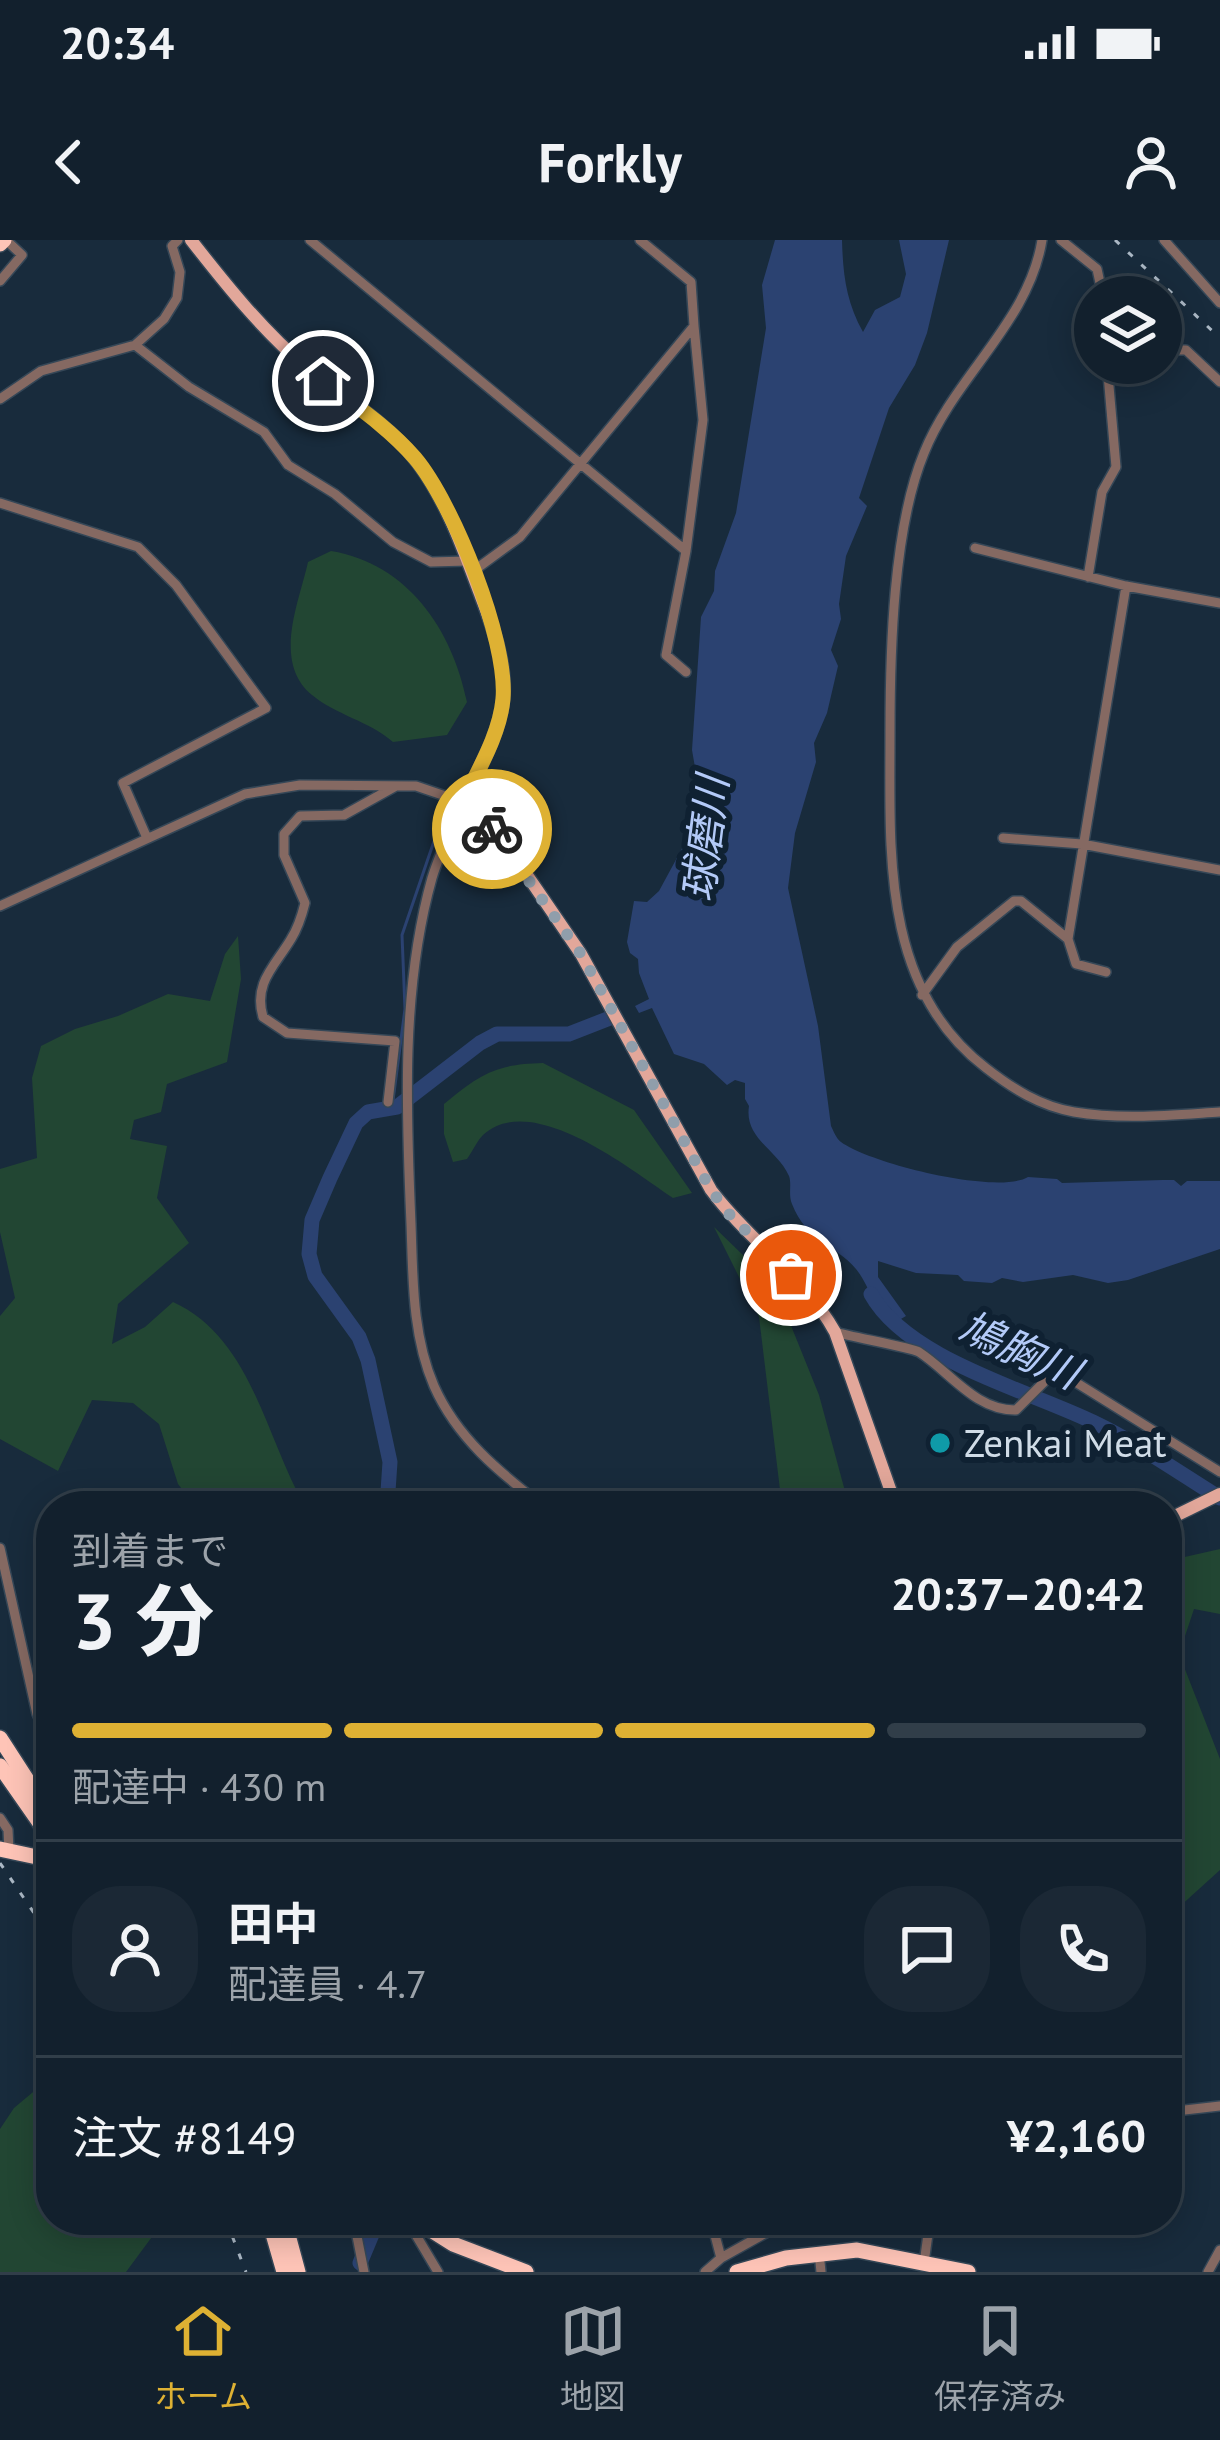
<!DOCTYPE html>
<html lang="ja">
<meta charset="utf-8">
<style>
:root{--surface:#12202d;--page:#1b2835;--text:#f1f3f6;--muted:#9ca3aa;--line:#313e49;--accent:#deb133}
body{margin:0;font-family:"PT Sans","Noto Sans JP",sans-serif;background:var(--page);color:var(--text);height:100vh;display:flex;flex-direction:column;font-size:45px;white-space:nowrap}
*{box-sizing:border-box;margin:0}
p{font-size:39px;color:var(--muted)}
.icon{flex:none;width:66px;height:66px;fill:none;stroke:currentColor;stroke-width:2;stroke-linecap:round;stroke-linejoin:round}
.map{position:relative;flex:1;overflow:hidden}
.sheet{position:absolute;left:36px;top:1251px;width:1146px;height:744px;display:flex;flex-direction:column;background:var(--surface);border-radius:48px;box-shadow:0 6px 30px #0003,0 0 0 3px var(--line)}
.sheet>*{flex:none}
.fabs{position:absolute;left:1074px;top:36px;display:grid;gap:24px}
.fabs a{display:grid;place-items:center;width:108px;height:108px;border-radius:50%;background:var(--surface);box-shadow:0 6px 30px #0003,0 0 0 3px var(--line);font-size:60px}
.pin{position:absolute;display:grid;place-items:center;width:102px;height:102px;color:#fff;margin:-51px;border:6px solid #fff;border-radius:50%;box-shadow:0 3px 12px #0007}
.courier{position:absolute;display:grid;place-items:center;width:120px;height:120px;margin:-60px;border:9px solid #deb133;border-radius:50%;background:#fff;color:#222;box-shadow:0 3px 15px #0007}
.summary em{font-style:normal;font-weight:800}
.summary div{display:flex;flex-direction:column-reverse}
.summary{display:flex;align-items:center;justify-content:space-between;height:204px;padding:0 36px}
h1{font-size:78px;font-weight:800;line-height:90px}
.bar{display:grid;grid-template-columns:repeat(4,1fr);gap:18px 12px;align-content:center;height:144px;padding:0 36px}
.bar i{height:15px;border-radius:9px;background:var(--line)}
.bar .active{background:var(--accent)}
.bar p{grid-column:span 4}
.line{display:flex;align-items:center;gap:30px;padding:0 36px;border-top:3px solid var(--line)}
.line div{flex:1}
.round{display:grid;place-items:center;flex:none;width:126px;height:126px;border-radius:48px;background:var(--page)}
.status{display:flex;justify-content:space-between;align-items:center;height:84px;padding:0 60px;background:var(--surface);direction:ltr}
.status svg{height:33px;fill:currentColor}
header{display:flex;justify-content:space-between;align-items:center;height:156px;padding:0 36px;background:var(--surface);font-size:54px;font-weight:800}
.menu{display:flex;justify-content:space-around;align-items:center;height:168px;border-top:3px solid var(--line);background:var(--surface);font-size:33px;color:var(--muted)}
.menu a{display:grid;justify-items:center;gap:6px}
.menu .active{color:var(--accent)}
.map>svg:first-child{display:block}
.green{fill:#224633}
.water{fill:#2b4271}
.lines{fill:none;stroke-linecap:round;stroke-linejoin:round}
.stream{stroke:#2b4271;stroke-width:3}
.river{stroke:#2b4271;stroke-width:15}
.minor-casing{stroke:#354757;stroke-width:12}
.major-casing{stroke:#354757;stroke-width:15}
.highway-casing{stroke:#354757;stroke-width:18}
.minor{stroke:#856962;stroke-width:9}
.major{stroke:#e2a79a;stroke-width:12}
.highway{stroke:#fec4b7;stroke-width:15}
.rail{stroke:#abb8c5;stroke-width:3;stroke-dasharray:6 12;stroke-linecap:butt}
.done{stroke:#909eab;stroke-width:12;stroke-dasharray:0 21.6}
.route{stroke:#deb133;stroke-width:15}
.culture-dot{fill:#0f9aa8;stroke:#0f2132;stroke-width:4.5}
.labels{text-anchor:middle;stroke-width:12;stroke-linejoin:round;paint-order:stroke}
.poi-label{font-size:39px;fill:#d0dce7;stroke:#0f2132;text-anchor:start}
.water-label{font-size:42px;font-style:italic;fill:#b3caf8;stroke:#0f2132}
</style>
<div class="status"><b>20:34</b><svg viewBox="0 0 49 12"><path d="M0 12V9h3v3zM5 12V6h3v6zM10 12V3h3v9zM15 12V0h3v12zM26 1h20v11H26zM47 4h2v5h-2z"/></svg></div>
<header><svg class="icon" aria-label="back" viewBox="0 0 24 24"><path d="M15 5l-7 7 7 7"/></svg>Forkly<svg class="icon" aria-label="person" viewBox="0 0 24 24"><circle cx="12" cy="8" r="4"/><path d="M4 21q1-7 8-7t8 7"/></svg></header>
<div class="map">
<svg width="1220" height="2032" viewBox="0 0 1220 2032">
<rect width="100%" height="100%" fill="#182b3c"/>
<path class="green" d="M 331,311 C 408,324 452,389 467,462 L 447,495 L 393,502 C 369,481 336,475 312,455 C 272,422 299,363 308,322 Z
M 238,696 L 241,739 L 227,822 L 167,844 L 161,872 L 134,880 L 130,899 L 167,906 L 157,958 L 189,1003 L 118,1064 L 112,1104 L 145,1087 L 173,1062 C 252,1098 265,1197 305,1266 L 195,1266 L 178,1244 L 159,1184 L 133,1163 L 92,1160 L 58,1231 L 0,1199 L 0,1076 L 15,1058 L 0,992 L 0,929 L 37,918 L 32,838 L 41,806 L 75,789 L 118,776 L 168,754 L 210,761 L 225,714 Z
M 543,823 L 634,870 L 692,953 L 673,958 C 631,930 532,850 483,895 C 477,901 472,912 467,919 L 453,922 L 444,894 L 444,864 C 480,834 496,824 543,823 Z
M 714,987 L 775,1046 L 819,1155 L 849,1266 L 782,1266 L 759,1077 Z
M 1220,1309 L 1220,1374 L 1194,1369 L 1179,1414 L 1220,1519 L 1220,1630 L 1167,1678 L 1167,1321 Z
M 51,1837 L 51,1980 L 159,1980 L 160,1986 L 126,2032 L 0,2032 L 0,1889 L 14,1868 Z"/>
<path class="water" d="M 775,0 L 842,0 C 843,35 846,61 863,92 L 875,70 L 900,57 L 906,34 L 899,0 L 949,0 L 927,93 L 915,125 L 889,168 L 859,258 L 867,266 L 846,316 L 839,364 L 841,379 L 831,410 L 838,426 L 827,473 L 814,503 L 816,522 L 795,593 L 788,648 L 818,786 L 831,886 C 834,892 836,898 841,902 C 871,924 998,955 1028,937 L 1057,939 L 1062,943 L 1163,940 L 1174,940 L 1181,946 L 1187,941 L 1220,941 L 1220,1009 L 1128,1040 L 1108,1043 L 1073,1035 L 1023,1042 L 1002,1038 L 992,1043 L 964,1041 L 958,1035 L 916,1033 L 878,1021 L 878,1037 L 906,1076 L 889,1086 L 892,1070 L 886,1064 L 879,1069 C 871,1057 865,1040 856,1029 C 835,1004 807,1002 792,964 C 788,955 792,944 789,936 C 777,909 744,899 749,866 L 745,859 L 745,843 L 735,840 L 727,845 L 704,824 L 674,814 L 652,768 L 639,773 L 635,766 L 649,759 L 639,733 L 638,719 L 630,713 L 627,702 L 634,661 L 647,662 L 659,651 L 685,603 L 700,556 L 692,510 L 701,377 L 714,351 L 715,331 L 736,273 L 766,88 L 762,45 Z"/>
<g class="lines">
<path class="stream" d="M 392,868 L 405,769 L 402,695 L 446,566
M 875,1980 L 889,1985"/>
<path class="river" d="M 871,1054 C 907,1119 1027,1150 1093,1182 C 1137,1203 1178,1232 1220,1258
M 387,1266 L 390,1222 L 368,1120 L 359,1097 L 315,1036 L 309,1014 L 312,980 L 330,938 L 356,883 L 368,872 L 397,867 L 480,803 L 497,794 L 569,794 L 610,778
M 360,2023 L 378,1980"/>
<g class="minor-casing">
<path id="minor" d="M 310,0 L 686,311
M 1042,0 C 1029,82 954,137 924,213 C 893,288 890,411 890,493 C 890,612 881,748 986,828 C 1013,849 1040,866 1074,872 C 1122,880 1172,875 1220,872
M 1061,0 L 1097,29 L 1103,57
M 1164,0 L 1220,63
M 0,41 L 22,15 L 6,0
M 135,105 L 189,147 L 264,192 L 288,225 L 335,254 L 393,302 L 431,322 L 467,321
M 1161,110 L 1186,110 L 1220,142
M 0,159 L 41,131 L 135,105 L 164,79 L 177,58 L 180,32 L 172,6 L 178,0
M 0,263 L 138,307 L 176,345 L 266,468 L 123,543 L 147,598
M 975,308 L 1126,346 L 1220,363
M 472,332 L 520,297 L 694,86 L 691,42 L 640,0
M 1088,337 L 1102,252 L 1116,227 L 1107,123
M 686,432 L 666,415 L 686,311 L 703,180 L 694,86
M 1003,598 L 1082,604 L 1220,630
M 0,666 L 245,554 L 300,545 L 416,546 L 463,562 C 452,587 440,612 432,638 C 401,748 406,870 411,984 C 413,1038 412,1095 434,1146 C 457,1198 499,1232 543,1266
M 1106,732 L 1076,724 L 1068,699 L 1126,346
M 922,755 L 957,707 L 1014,661 L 1021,661 L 1068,699
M 388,862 L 395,801 L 287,793 L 263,777 C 253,743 275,726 291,699 C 298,688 302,675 305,663 L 284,615 L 284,594 L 300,576 L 344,575 L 396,546
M 835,1092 C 851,1097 910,1107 919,1112 C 950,1132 976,1171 1016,1170 L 1056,1130 L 1220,1232
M 0,1308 L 37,1474 L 51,1503
M 0,1578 L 8,1590 L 9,1611
M 1167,1872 L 1220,1866
M 362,1980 L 356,1991 L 364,2032
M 407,1980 L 438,2032
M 711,1980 L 721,2018
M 909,1980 L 929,1990
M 819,2012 L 821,2032
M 924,2023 L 930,1980
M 705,2032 L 721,2018 L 789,1980
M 1208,2032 L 1220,2010"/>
</g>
<g class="major-casing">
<path id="major" d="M 191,0 C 227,46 263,91 307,128 C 345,158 389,184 418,223 C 447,262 463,309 480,354 C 493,388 507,423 503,460 C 499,496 478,530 463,562 L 505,603 L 581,714 L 711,950 C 749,1001 804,1036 835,1092 L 896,1266
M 1167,1280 L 1220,1254"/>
</g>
<g class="highway-casing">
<path id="highway" d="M 0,4 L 4,0
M 0,1498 L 51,1577
M 0,1526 L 51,1599
M 0,1609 L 51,1620
M 269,1980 L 284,2032
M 284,1980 L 298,2032
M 415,1980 L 453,2004 L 526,2032
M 737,2032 L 786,2018 L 857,2010 L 968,2032"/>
</g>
<use href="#minor" class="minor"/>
<use href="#major" class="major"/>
<use href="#highway" class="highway"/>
<path class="rail" d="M 1115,0 L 1220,98
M 0,1623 L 51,1698
M 226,1980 L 246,2032"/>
</g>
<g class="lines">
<path class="done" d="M 492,589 L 581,714 L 711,950 L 729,974 L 791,1035"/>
<path class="route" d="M 323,141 C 355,165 389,188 415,218 C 453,263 508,400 503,459 C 500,494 478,530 463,562 L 492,589"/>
</g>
<circle class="culture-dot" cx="940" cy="1203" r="12"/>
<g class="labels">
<g class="poi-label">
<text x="964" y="1217">Zenkai Meat</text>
</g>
<g class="water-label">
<text transform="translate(705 599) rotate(-83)" y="15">球磨川</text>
<text transform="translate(1020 1110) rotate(24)" y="15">鳩胸川</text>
</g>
</g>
</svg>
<div class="fabs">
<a><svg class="icon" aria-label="layers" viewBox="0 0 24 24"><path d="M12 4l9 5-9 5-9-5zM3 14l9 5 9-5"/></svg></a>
</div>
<div class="pin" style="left:791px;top:1035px;background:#ea580c"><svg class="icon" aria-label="bag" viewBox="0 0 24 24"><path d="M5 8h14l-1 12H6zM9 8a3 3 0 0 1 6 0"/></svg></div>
<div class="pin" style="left:323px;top:141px;background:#1f2937"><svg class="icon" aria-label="home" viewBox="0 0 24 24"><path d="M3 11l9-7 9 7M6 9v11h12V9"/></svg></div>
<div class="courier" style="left:492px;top:589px"><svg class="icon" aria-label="bike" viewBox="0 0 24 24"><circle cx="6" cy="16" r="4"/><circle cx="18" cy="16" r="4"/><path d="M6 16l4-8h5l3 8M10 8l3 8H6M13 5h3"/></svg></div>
<section class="sheet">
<div class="summary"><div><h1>3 分</h1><p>到着まで</p></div><em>20:37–20:42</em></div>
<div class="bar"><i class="active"></i><i class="active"></i><i class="active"></i><i></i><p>配達中 · 430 m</p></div>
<div class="line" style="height:216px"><a class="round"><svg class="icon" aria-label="person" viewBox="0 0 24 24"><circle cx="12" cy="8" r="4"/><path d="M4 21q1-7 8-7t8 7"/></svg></a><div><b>田中</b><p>配達員 · 4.7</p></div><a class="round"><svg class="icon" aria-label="chat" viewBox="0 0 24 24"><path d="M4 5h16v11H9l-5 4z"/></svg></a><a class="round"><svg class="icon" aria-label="phone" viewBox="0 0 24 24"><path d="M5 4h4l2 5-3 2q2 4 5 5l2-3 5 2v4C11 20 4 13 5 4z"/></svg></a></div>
<div class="line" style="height:156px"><div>注文 #8149</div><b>¥2,160</b></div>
</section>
</div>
<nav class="menu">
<a class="active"><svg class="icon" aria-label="home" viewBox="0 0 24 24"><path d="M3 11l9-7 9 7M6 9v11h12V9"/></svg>ホーム</a>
<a><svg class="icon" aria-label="map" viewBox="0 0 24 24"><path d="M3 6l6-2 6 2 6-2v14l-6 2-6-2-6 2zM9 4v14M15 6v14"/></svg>地図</a>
<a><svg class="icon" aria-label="saved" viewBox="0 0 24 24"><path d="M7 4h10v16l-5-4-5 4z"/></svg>保存済み</a>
</nav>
